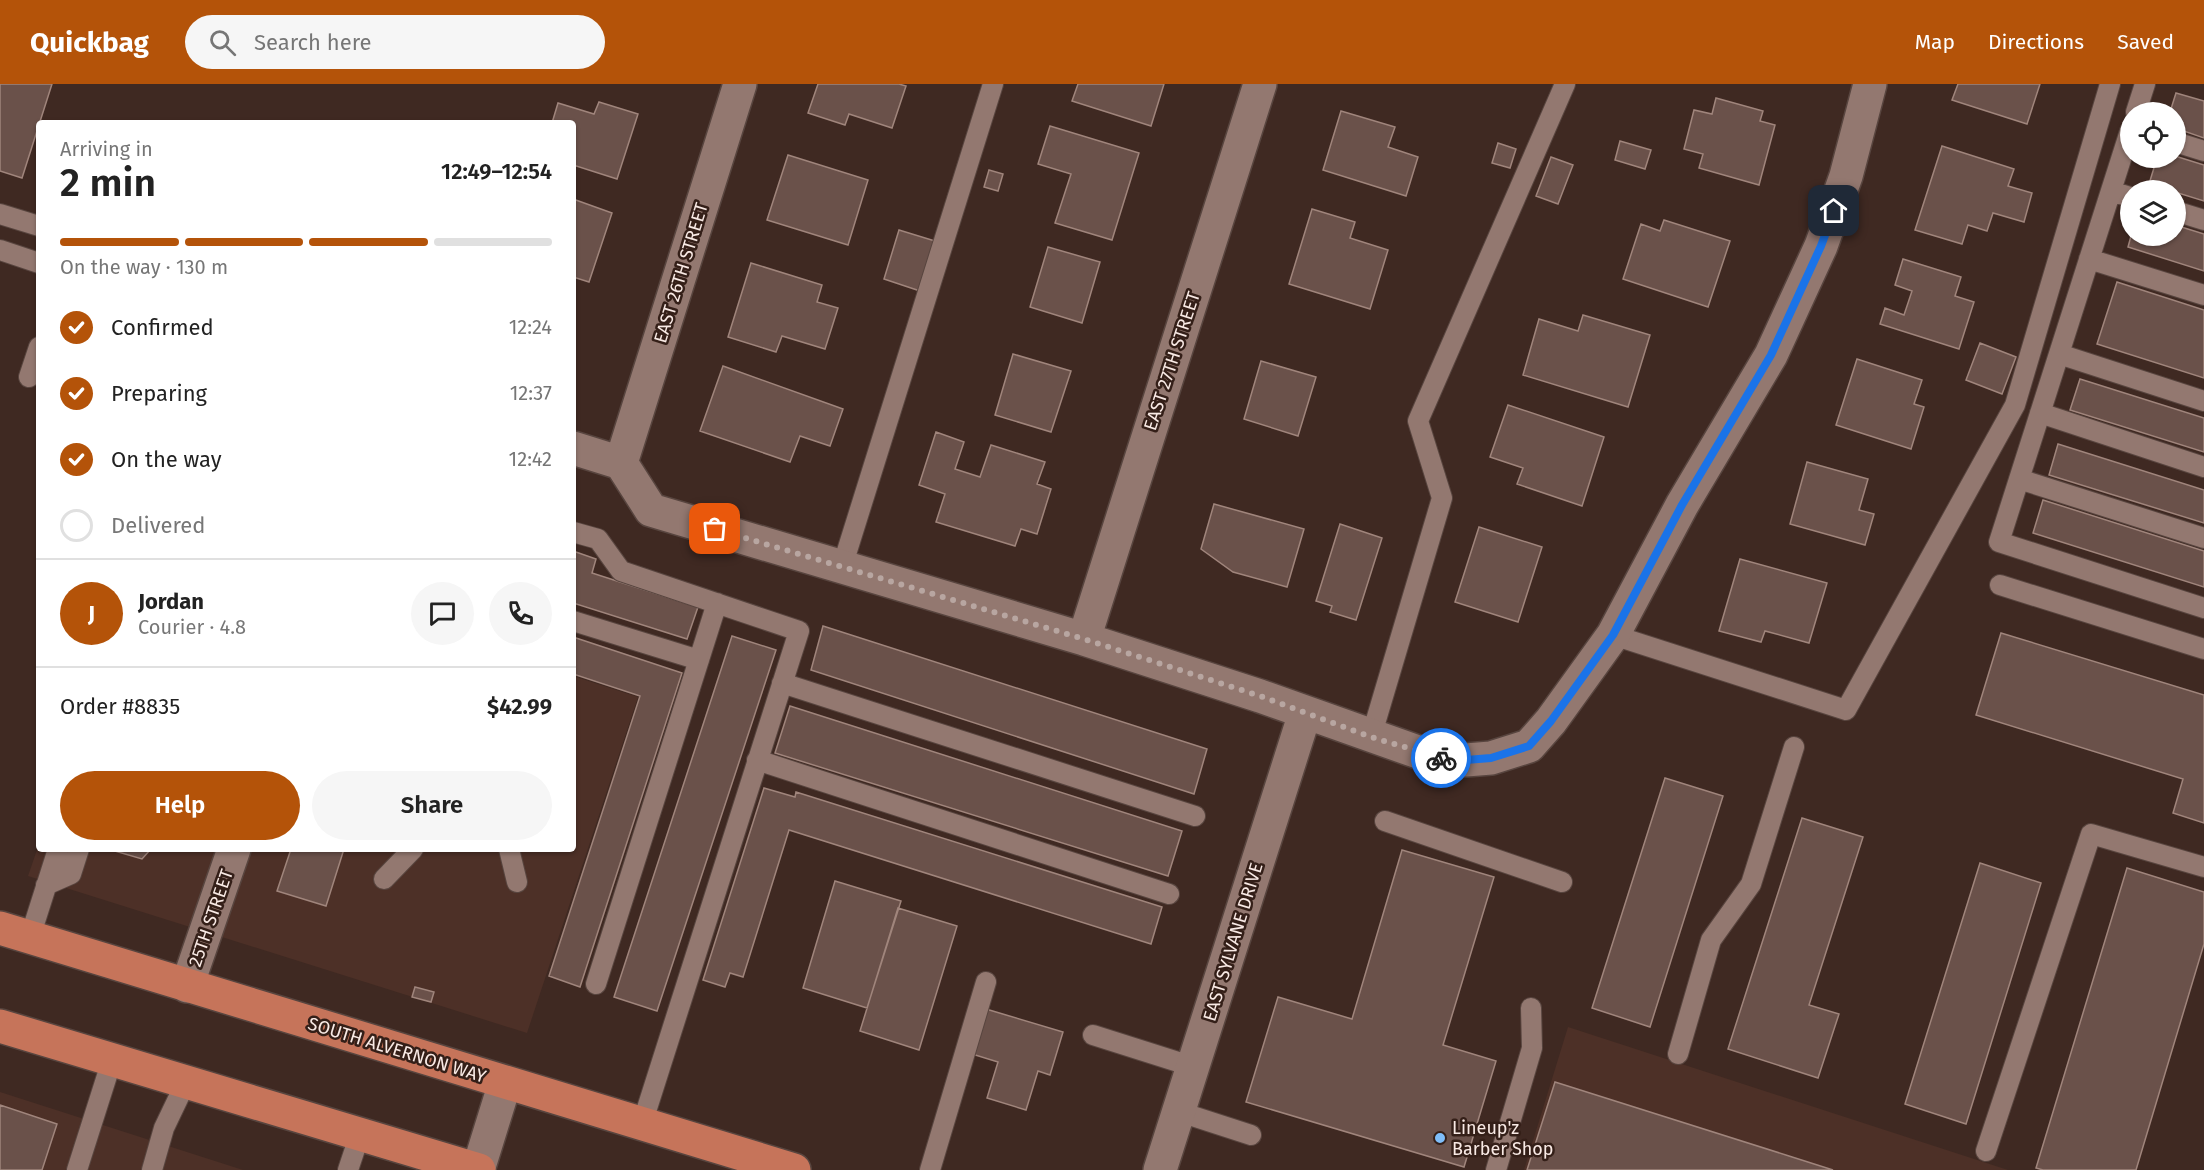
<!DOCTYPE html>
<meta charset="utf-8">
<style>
:root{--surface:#fff;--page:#f6f6f6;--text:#222;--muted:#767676;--line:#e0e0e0;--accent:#b45309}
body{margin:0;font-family:"Fira Sans",sans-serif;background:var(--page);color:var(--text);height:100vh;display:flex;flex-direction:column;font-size:22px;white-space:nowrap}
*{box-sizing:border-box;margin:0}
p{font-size:20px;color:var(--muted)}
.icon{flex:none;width:33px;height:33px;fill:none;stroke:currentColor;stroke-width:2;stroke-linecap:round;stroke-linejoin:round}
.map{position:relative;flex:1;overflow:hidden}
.sheet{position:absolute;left:36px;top:36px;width:540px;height:732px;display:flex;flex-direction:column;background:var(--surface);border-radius:6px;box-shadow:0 2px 4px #0004}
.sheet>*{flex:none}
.tools{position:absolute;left:2120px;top:18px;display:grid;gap:12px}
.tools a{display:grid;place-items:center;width:66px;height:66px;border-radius:50%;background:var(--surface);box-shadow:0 2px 4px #0004;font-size:30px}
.pin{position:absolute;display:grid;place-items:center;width:51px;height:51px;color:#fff;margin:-26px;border-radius:12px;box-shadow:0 3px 9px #0006}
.courier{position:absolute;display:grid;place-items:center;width:60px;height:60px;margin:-30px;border:4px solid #1a73e8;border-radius:50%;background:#fff;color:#222;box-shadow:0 2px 8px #0007}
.summary em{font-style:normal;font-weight:600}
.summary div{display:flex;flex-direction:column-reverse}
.summary{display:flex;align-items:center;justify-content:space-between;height:102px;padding:0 24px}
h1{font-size:39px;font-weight:600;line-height:45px}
.bar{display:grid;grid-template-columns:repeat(4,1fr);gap:9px 6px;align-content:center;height:72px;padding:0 24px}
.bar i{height:8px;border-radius:4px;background:var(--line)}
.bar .active{background:var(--accent)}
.bar p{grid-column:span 4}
.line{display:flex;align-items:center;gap:15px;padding:0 24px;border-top:2px solid var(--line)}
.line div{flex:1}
.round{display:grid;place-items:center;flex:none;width:63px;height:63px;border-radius:32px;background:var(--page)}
ol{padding:0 24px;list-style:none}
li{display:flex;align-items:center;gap:18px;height:66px}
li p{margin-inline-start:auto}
li .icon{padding:6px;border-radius:50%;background:var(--accent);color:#fff;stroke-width:4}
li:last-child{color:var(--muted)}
li i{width:33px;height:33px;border:3px solid var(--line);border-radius:50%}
.primary-button{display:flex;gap:12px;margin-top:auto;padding:12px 24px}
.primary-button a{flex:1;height:69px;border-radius:36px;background:var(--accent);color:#fff;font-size:24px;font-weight:600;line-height:69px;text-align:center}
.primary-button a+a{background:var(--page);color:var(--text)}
header{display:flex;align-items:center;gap:36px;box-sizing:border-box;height:84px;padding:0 30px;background:var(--accent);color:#fff}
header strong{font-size:28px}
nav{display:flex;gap:33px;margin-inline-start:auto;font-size:21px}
.search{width:420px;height:54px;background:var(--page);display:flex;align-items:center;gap:15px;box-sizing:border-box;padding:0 21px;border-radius:33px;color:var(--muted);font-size:22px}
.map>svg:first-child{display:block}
.built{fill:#4d3027}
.building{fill:#6a514a;stroke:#a0857c;stroke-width:1.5}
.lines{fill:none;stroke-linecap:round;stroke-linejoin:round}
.service-casing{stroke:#58453f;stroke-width:22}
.minor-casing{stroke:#58453f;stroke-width:36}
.primary-casing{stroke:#58453f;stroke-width:36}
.service{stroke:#937870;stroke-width:20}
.minor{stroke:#937870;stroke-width:33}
.primary{stroke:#c6745a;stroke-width:33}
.done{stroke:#b8a6a1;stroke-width:6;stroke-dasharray:0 10.8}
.route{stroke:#1a73e8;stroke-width:8}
.poi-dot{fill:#7ebdf9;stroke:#341f18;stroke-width:2}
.labels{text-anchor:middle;stroke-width:5;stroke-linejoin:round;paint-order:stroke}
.street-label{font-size:18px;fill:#f9eae5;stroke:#341f18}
.poi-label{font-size:18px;fill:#f9eae5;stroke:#341f18;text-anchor:start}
</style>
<header>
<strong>Quickbag</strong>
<div class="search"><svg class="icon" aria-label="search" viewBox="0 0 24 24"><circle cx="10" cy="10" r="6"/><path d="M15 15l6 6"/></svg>Search here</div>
<nav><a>Map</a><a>Directions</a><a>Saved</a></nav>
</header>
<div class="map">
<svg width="2204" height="1086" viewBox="0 0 2204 1086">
<rect width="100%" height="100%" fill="#3f2922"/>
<path class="built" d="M 573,592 L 638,613 L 527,949 L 28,792 L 39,760 L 39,765 L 573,765 Z
M 1568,943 L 2008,1086 L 1524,1086 Z
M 0,1008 L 243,1086 L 0,1086 Z"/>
<path class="building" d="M 0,0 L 52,0 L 22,94 L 0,87 Z
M 818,0 L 899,0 L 906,2 L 892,44 L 849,30 L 845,41 L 808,29 Z
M 1078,0 L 1164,0 L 1151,42 L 1072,17 Z
M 1958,0 L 2040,0 L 2027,40 L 1952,16 Z
M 2176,9 L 2204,17 L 2204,54 L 2175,44 L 2175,28 L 2170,28 Z
M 1716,14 L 1763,27 L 1760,37 L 1775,41 L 1759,101 L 1699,84 L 1703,70 L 1684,65 L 1694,26 L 1712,30 Z
M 599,18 L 638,30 L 617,95 L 573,81 L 573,39 L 552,39 L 558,19 L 594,30 Z
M 1341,27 L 1395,43 L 1388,63 L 1418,73 L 1406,112 L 1323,86 Z
M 1050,42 L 1139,69 L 1112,156 L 1055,139 L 1071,90 L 1038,80 Z
M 1620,57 L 1651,66 L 1645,85 L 1615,76 Z
M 1498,59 L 1516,65 L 1510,84 L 1492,79 Z
M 1942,62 L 2014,85 L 2008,102 L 2032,109 L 2024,138 L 1993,129 L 1987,147 L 1968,141 L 1962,160 L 1915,146 Z
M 788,71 L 868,96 L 848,161 L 767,136 Z
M 2175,72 L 2204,81 L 2204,117 L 2149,100 L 2157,74 Z
M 1551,73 L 1573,81 L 1558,120 L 1536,112 Z
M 989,86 L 1003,90 L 998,107 L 984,103 Z
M 573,115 L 612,129 L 589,198 L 573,193 Z
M 1312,125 L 1355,138 L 1350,154 L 1388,166 L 1370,225 L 1289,200 Z
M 1664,136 L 1730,157 L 1708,223 L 1623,195 L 1641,140 L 1660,147 Z
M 2175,141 L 2204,150 L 2204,187 L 2128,163 L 2131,152 L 2175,152 Z
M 899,146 L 935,157 L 920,207 L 884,195 Z
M 1048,163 L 1100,178 L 1082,239 L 1030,223 Z
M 1903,175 L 1961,193 L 1955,212 L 1974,218 L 1959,265 L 1880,240 L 1885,224 L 1904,231 L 1912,207 L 1895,201 Z
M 751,179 L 822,201 L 817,218 L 838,224 L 825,265 L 782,252 L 776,268 L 728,253 Z
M 2117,198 L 2204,226 L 2204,294 L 2097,260 Z
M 1583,231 L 1650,251 L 1628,323 L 1523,291 L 1539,235 L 1578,247 Z
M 1980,259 L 2016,273 L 2002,310 L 1966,296 Z
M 1013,270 L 1071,287 L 1051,348 L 995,331 Z
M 1857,275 L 1922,296 L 1914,320 L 1924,323 L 1911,365 L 1836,341 Z
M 1261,277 L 1316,293 L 1298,352 L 1244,335 Z
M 723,282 L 843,325 L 830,362 L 800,352 L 790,378 L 700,347 Z
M 2080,295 L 2204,334 L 2204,368 L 2070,326 Z
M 1508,321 L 1604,353 L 1582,422 L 1517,400 L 1523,384 L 1490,373 Z
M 936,348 L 964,358 L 955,385 L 980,393 L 991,361 L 1045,378 L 1037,400 L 1051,405 L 1037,450 L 1021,445 L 1015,462 L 936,438 L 945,410 L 919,401 Z
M 2058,360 L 2204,406 L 2204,439 L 2049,391 Z
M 1807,378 L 1868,395 L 1859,426 L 1874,430 L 1865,461 L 1790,440 Z
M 2043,416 L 2204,467 L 2204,503 L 2033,449 Z
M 1214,420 L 1304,445 L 1287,503 L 1233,488 L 1201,465 Z
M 1340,440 L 1382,454 L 1356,536 L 1330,528 L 1332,522 L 1316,517 Z
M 1479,443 L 1542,463 L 1518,538 L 1455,518 Z
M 573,467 L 596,475 L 592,489 L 698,523 L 687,555 L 573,519 Z
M 1740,475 L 1827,499 L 1809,559 L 1765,547 L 1761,558 L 1719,547 Z
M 823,542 L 1207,665 L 1194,710 L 811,586 Z
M 2001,549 L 2204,611 L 2204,739 L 2173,729 L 2183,695 L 1976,631 Z
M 732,552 L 776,566 L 657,927 L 614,913 Z
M 573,553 L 682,589 L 580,903 L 549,892 L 640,612 L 573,590 Z
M 790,622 L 1182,747 L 1168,792 L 775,669 Z
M 1665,694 L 1723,712 L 1650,943 L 1592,924 Z
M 764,704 L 795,713 L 796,708 L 1162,823 L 1151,860 L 789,746 L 743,893 L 730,889 L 725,903 L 703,896 Z
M 1802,734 L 1863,753 L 1809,921 L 1839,930 L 1818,994 L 1728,965 Z
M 108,765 L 151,765 L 142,775 Z
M 291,765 L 344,765 L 326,822 L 277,807 Z
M 1402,766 L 1494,793 L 1443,961 L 1496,977 L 1464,1083 L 1246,1018 L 1278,913 L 1352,935 Z
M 1980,779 L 2041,799 L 1966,1040 L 1905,1020 Z
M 2127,784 L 2204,808 L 2204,860 L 2136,1086 L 2043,1086 L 2036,1084 Z
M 835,797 L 901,817 L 867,924 L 803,904 Z
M 898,824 L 957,842 L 919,966 L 860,947 Z
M 415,903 L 434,908 L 431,918 L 412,913 Z
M 986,925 L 1063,948 L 1050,991 L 1038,987 L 1026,1026 L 987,1014 L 998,978 L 972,970 Z
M 1555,998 L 1789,1072 L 1833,1086 L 1527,1086 Z
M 0,1021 L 57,1040 L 42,1086 L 0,1086 Z"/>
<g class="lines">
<g class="service-casing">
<path id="service" d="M 2136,28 L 2145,0
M 2130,47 L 1999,458 L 2204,524
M 2175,58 L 2204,67
M 2111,107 L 2130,113
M 2175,127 L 2204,136
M 0,130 L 39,142
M 0,166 L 39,179
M 2089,175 L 2204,211
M 2059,270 L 2204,317
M 29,293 L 39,263
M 2040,329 L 2204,383
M 2019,395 L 2204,454
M 573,448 L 598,455 L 621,487 L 799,547 L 642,1040
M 842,483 L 993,0
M 2000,501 L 2204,565
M 573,537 L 699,576
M 1613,551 L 1846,626 L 2015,321 L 2110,0
M 782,599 L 1195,732
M 1371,653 L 1442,414 L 1418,337 L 1565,0
M 757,676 L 1169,810
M 1385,737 L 1562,798
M 509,765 L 517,798
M 384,795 L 413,765
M 46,801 L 71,790 L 79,765
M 30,853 L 58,765
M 596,900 L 717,519
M 1093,951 L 1194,983
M 1678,970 L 1711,856 L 1751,800 L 1794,663
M 1180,1028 L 1251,1051
M 1986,1067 L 2091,750 L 2204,783
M 77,1086 L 112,976
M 152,1086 L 164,1044 L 186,998
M 348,1086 L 360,1050
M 930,1086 L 986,898
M 1496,1086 L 1532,964 L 1531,924"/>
</g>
<g class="minor-casing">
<path id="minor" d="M 573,364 L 621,379
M 621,379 L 651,426 L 1084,555 L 1260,612 L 1418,668 L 1466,676 L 1491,674 L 1529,662 L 1551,637 L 1613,551 L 1682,421 L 1771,271 L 1821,162 L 1846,92 L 1870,0
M 621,379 L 740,0
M 1084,555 L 1260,0
M 187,902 L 234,765
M 478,1086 L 505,999
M 1160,1086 L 1305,629"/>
</g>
<g class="primary-casing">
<path id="primary" d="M 0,844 L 794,1086
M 0,942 L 479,1086"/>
</g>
<use href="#service" class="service"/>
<use href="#minor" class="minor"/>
<use href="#primary" class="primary"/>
</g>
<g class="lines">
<path class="done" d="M 715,445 L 1084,555 L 1260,612 L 1371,653 L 1441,674"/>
<path class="route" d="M 1441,674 L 1466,676 L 1491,674 L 1529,662 L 1551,637 L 1613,551 L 1682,421 L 1771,271 L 1821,162 L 1834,127"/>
</g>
<circle class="poi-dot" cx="1440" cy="1054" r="6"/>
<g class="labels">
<g class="street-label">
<text transform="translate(681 189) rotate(-73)" y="6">EAST 26TH STREET</text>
<text transform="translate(1172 277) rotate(-72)" y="6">EAST 27TH STREET</text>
<text transform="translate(211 834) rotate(-71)" y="6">25TH STREET</text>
<text transform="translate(1233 858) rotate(-73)" y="6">EAST SYLVANE DRIVE</text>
<text transform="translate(397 966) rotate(17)" y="6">SOUTH ALVERNON WAY</text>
</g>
<g class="poi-label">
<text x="1452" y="1050">Lineup'z<tspan x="1452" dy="21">Barber Shop</tspan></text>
</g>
</g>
</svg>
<div class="tools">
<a><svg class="icon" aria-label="locate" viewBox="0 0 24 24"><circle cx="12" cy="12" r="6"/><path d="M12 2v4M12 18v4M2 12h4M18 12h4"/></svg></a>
<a><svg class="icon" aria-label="layers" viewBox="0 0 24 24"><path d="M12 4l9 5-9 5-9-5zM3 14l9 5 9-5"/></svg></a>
</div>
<div class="pin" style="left:715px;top:445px;background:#ea580c"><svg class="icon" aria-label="bag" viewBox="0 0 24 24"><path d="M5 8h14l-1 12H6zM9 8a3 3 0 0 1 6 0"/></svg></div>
<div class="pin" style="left:1834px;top:127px;background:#1f2937"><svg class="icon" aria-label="home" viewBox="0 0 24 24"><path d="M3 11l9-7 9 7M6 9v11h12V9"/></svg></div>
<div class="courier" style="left:1441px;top:674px"><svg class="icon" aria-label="bike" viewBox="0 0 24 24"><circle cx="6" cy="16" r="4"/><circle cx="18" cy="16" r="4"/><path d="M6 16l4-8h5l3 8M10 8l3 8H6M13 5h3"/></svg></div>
<section class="sheet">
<div class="summary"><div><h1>2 min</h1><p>Arriving in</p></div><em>12:49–12:54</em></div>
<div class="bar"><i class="active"></i><i class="active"></i><i class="active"></i><i></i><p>On the way · 130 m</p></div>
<ol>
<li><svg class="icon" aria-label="check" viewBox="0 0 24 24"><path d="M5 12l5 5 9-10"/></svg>Confirmed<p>12:24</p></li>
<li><svg class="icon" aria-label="check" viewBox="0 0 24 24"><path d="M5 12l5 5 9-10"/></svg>Preparing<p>12:37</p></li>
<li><svg class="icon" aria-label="check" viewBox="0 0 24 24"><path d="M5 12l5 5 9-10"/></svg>On the way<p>12:42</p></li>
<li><i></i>Delivered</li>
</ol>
<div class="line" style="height:108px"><b class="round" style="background:var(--accent);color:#fff">J</b><div><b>Jordan</b><p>Courier · 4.8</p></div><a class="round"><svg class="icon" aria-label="chat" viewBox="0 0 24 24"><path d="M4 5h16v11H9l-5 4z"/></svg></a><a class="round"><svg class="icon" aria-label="phone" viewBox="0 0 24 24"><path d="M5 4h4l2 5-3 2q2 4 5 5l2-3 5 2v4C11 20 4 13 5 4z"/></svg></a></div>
<div class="line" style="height:78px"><div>Order #8835</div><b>$42.99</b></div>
<div class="primary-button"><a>Help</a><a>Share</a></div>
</section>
</div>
